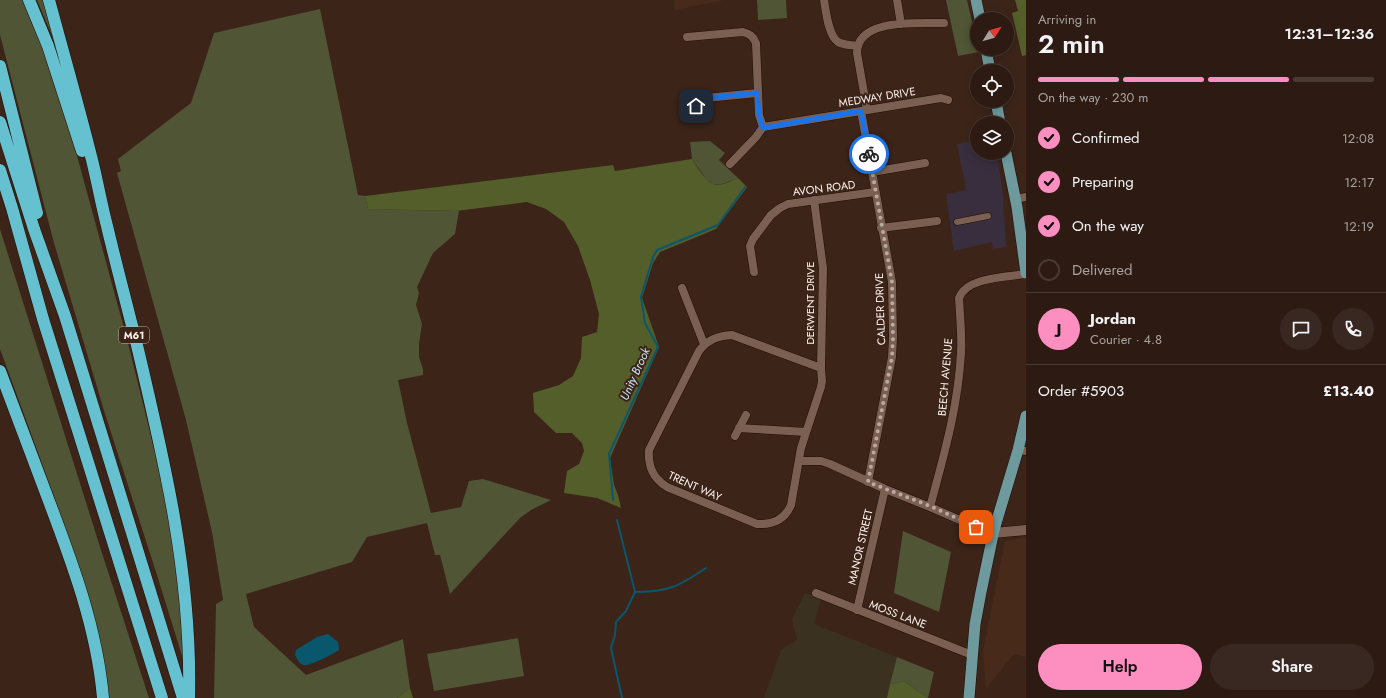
<!DOCTYPE html>
<meta charset="utf-8">
<style>
:root{--surface:#2d1b13;--page:#392821;--text:#f1f3f6;--muted:#a7a1a0;--line:#483933;--accent:#fd8ec0}
body{margin:0;font-family:Jost,sans-serif;background:var(--page);color:var(--text);height:100vh;display:flex;flex-direction:column;font-size:15px;white-space:nowrap}
*{box-sizing:border-box;margin:0}
p{font-size:13px;color:var(--muted)}
.icon{flex:none;width:22px;height:22px;fill:none;stroke:currentColor;stroke-width:2;stroke-linecap:round;stroke-linejoin:round}
.map{position:relative;flex:1;overflow:hidden}
.details{display:flex;flex-direction:column;background:var(--surface);width:360px}
.details>*{flex:none}
.needle{width:26px;rotate:53deg}
.tools{position:absolute;left:970px;top:12px;display:grid;gap:8px}
.tools a{display:grid;place-items:center;width:44px;height:44px;border-radius:50%;background:var(--surface);box-shadow:0 2px 10px #0003,0 0 0 1px var(--line);font-size:20px}
.pin{position:absolute;display:grid;place-items:center;width:34px;height:34px;color:#fff;margin:-17px;border-radius:8px;box-shadow:0 2px 6px #0006}
.courier{position:absolute;display:grid;place-items:center;width:40px;height:40px;margin:-20px;border:3px solid #1a73e8;border-radius:50%;background:#fff;color:#222;box-shadow:0 1px 5px #0007}
.summary em{font-style:normal;font-weight:600}
.summary div{display:flex;flex-direction:column-reverse}
.summary{display:flex;align-items:center;justify-content:space-between;height:68px;padding:0 12px}
h1{font-size:26px;font-weight:600;line-height:30px}
.bar{display:grid;grid-template-columns:repeat(4,1fr);gap:6px 4px;align-content:center;height:48px;padding:0 12px}
.bar i{height:5px;border-radius:3px;background:var(--line)}
.bar .on{background:var(--accent)}
.bar p{grid-column:span 4}
.line{display:flex;align-items:center;gap:10px;padding:0 12px;border-top:1px solid var(--line)}
.line div{flex:1}
.round{display:grid;place-items:center;flex:none;width:42px;height:42px;border-radius:21px;background:var(--page)}
ol{padding:0 12px;list-style:none}
li{display:flex;align-items:center;gap:12px;height:44px}
li p{margin-inline-start:auto}
li .icon{padding:4px;border-radius:50%;background:var(--accent);color:#111;stroke-width:4}
li:last-child{color:var(--muted)}
li i{width:22px;height:22px;border:2px solid var(--line);border-radius:50%}
.button{display:flex;gap:8px;margin-top:auto;padding:8px 12px}
.button a{flex:1;height:46px;border-radius:24px;background:var(--accent);color:#111;font-size:16px;font-weight:600;line-height:46px;text-align:center}
.button a+a{background:var(--page);color:var(--text)}
main{display:flex;flex:1;min-height:0}
.map>svg:first-child{display:block}
.commercial{fill:#382e3e}
.built{fill:#482a1b}
.education{fill:#3b3121}
.green{fill:#4f5535}
.forest{fill:#545e2a}
.water{fill:#09576c}
.lines{fill:none;stroke-linecap:round;stroke-linejoin:round}
.stream{stroke:#09576c;stroke-width:2}
.pedestrian-casing{stroke:#220d03;stroke-width:7}
.minor-casing{stroke:#220d03;stroke-width:9}
.tertiary-casing{stroke:#220d03;stroke-width:11}
.primary-casing{stroke:#220d03;stroke-width:12}
.motorway-casing{stroke:#220d03;stroke-width:13}
.pedestrian{stroke:#7b5f52;stroke-width:6}
.minor{stroke:#7b5f52;stroke-width:8}
.tertiary{stroke:#7b5f52;stroke-width:10}
.primary{stroke:#6e9a9e;stroke-width:11}
.motorway{stroke:#65c1d0;stroke-width:12}
.done{stroke:#b9aba3;stroke-width:4;stroke-dasharray:0 7.2}
.route{stroke:#1a73e8;stroke-width:5}
.labels{text-anchor:middle;stroke-width:4;stroke-linejoin:round;paint-order:stroke}
.shield{fill:#3c2419;stroke:#c3b5ae;stroke-width:1}
.shield-label{font-size:10px;font-weight:bold;fill:#fdf3ee}
.street-label{font-size:11px;fill:#fdf3ee;stroke:#3c2419}
.water-label{font-size:12px;font-style:italic;fill:#c4e9f6;stroke:#3c2419}
</style>
<main>
<div class="map">
<svg width="1026" height="698" viewBox="0 0 1026 698">
<rect width="100%" height="100%" fill="#3c2419"/>
<path class="commercial" d="M 977,140 L 977,153 L 997,153 L 1003,195 L 1006,247 L 993,249 L 992,242 L 954,251 L 946,194 L 966,190 L 957,144 Z"/>
<path class="built" d="M 674,0 L 724,0 L 675,10 Z
M 1026,537 L 1026,657 L 1014,654 L 986,689 L 983,651 L 1005,541 Z"/>
<path class="education" d="M 805,593 L 821,599 L 814,624 L 897,657 L 887,698 L 764,698 L 781,650 L 797,640 L 792,619 Z"/>
<path class="green" d="M 0,0 L 24,0 L 53,75 L 67,119 L 127,339 L 148,424 L 166,500 L 183,613 L 184,658 L 183,659 L 157,575 L 106,417 L 54,243 L 0,35 Z
M 37,0 L 43,0 L 56,46 L 56,45 Z
M 757,0 L 786,0 L 787,18 L 758,20 Z
M 946,0 L 967,0 L 977,43 L 977,49 L 978,49 L 979,52 L 958,56 Z
M 320,9 L 358,195 L 365,196 L 368,209 L 459,211 L 455,234 L 433,253 L 417,287 L 419,293 L 416,305 L 422,324 L 419,344 L 419,357 L 423,369 L 423,375 L 398,380 L 407,423 L 431,513 L 461,507 L 469,481 L 483,479 L 551,500 L 531,510 L 520,518 L 450,594 L 440,555 L 435,555 L 427,523 L 367,537 L 352,562 L 246,594 L 254,627 L 306,675 L 403,639 L 410,688 L 397,698 L 214,698 L 216,604 L 223,600 L 212,532 L 186,420 L 117,173 L 121,171 L 118,159 L 191,103 L 214,33 Z
M 710,141 L 725,153 L 719,160 L 738,178 L 720,185 L 713,184 L 706,179 L 692,159 L 690,142 Z
M 0,229 L 101,550 L 149,698 L 108,698 L 63,521 L 0,349 Z
M 903,531 L 951,552 L 939,612 L 894,593 Z
M 518,638 L 524,676 L 434,691 L 427,654 Z
M 897,657 L 934,672 L 928,698 L 904,681 L 890,684 Z"/>
<path class="forest" d="M 1015,0 L 1026,0 L 1026,55 L 1022,56 L 1012,13 L 1018,11 Z
M 692,159 C 698,168 707,186 720,185 C 725,184 733,180 738,178 L 747,187 L 716,229 L 660,252 L 653,263 L 642,298 L 659,347 L 610,458 L 614,485 L 618,495 L 621,508 L 597,498 L 564,493 L 567,471 L 579,464 L 584,451 L 582,443 L 572,433 L 556,433 L 534,412 L 533,393 L 559,385 L 573,376 L 581,358 L 582,337 L 597,332 L 599,314 L 590,280 L 578,246 L 564,222 L 546,209 L 527,202 L 456,211 L 368,209 L 365,196 L 613,165 L 615,171 Z
M 904,681 L 928,698 L 887,698 L 890,684 Z
M 410,688 L 413,698 L 397,698 Z"/>
<path class="water" d="M 328,634 L 338,642 L 339,650 C 333,654 309,667 303,665 C 298,663 297,658 295,655 L 296,650 L 317,637 Z"/>
<g class="lines">
<path class="stream" d="M 613,500 L 609,454 L 658,347 L 645,323 L 641,297 L 653,257 L 657,250 L 718,225 L 745,187
M 617,520 L 635,592 L 626,611 L 616,622 L 615,635 L 611,648 L 622,698
M 635,592 C 669,592 679,586 706,568"/>
<g class="pedestrian-casing">
<path id="pedestrian" d="M 957,222 L 988,216"/>
</g>
<g class="minor-casing">
<path id="minor" d="M 824,0 C 826,11 828,35 838,42 C 843,45 851,45 857,46
M 897,0 L 901,24
M 687,37 L 743,32 C 750,34 753,36 756,43 L 759,115 L 763,127
M 696,99 L 757,93
M 867,110 L 857,53 C 857,17 920,24 944,23
M 861,111 L 892,282 L 893,337 L 892,357 L 868,482
M 730,164 L 756,137 L 763,127 L 941,98 L 948,100
M 872,172 L 925,163
M 1015,199 L 1026,197
M 814,200 L 823,268 L 821,368 L 822,381 L 821,387 L 801,448 L 791,505 C 785,519 773,525 757,524 L 667,487 C 653,478 648,467 649,450 L 699,351 C 708,339 718,336 732,335 L 821,368
M 881,228 L 937,221
M 754,272 L 750,246 L 753,239 L 771,215 L 780,208 L 788,204 L 875,192
M 682,288 L 704,344
M 739,428 L 806,432
M 735,436 L 746,415
M 1018,450 L 1026,451
M 799,461 L 821,461 L 830,464 L 885,489 L 930,507 L 976,527 L 994,530
M 930,507 C 944,455 958,407 961,353 C 962,335 960,316 959,298 C 967,277 1006,277 1026,274
M 816,593 L 972,655
M 857,610 L 885,489"/>
</g>
<g class="tertiary-casing">
<path id="tertiary" d="M 993,533 L 1026,530"/>
</g>
<g class="primary-casing">
<path id="primary" d="M 976,0 L 980,19
M 986,49 L 990,71
M 996,101 L 1000,123
M 1006,153 L 1017,207 L 1026,273
M 969,698 L 975,624 L 981,592 L 994,530 L 1018,450 L 1026,416"/>
</g>
<g class="motorway-casing">
<path id="motorway" d="M 29,0 L 48,46 L 82,151
M 49,0 C 63,52 78,104 91,156 C 97,179 101,203 107,226 C 116,264 126,302 136,341 C 164,459 192,575 189,698
M 0,66 L 37,213
M 0,122 L 34,229 L 65,316 L 183,698
M 0,170 L 12,208 L 43,319 L 162,698
M 0,371 C 16,413 32,455 47,496 C 72,562 97,628 103,698"/>
</g>
<use href="#pedestrian" class="pedestrian"/>
<use href="#minor" class="minor"/>
<use href="#tertiary" class="tertiary"/>
<use href="#primary" class="primary"/>
<use href="#motorway" class="motorway"/>
</g>
<g class="lines">
<path class="done" d="M 869,154 L 892,282 L 893,338 L 892,357 L 868,482 L 930,506 L 976,527"/>
<path class="route" d="M 696,106 L 696,99 L 757,93 L 759,115 L 763,128 L 861,111 L 869,154"/>
</g>
<g class="labels">
<rect class="shield" x="119" y="327" width="30" height="16" rx="3"/>
<g class="shield-label">
<text x="134" y="339">M61</text>
</g>
<g class="street-label">
<text transform="translate(877 97) rotate(-9)" y="4">MEDWAY DRIVE</text>
<text transform="translate(824 188) rotate(-7)" y="4">AVON ROAD</text>
<text transform="translate(810 303) rotate(-90)" y="4">DERWENT DRIVE</text>
<text transform="translate(880 309) rotate(-92)" y="4">CALDER DRIVE</text>
<text transform="translate(945 377) rotate(-85)" y="4">BEECH AVENUE</text>
<text transform="translate(695 486) rotate(24)" y="4">TRENT WAY</text>
<text transform="translate(860 547) rotate(-77)" y="4">MANOR STREET</text>
<text transform="translate(898 614) rotate(21)" y="4">MOSS LANE</text>
</g>
<g class="water-label">
<text transform="translate(635 374) rotate(-66)" y="4">Unity Brook</text>
</g>
</g>
</svg>
<div class="tools">
<a><svg class="needle" viewBox="-14 -14 28 28"><path d="M0-13l5 13h-10z" fill="#e53935"/><path d="M0 13l5-13h-10z" fill="#a7a1a0"/></svg></a>
<a><svg class="icon" aria-label="locate" viewBox="0 0 24 24"><circle cx="12" cy="12" r="6"/><path d="M12 2v4M12 18v4M2 12h4M18 12h4"/></svg></a>
<a><svg class="icon" aria-label="layers" viewBox="0 0 24 24"><path d="M12 4l9 5-9 5-9-5zM3 14l9 5 9-5"/></svg></a>
</div>
<div class="pin" style="left:976px;top:527px;background:#ea580c"><svg class="icon" aria-label="bag" viewBox="0 0 24 24"><path d="M5 8h14l-1 12H6zM9 8a3 3 0 0 1 6 0"/></svg></div>
<div class="pin" style="left:696px;top:106px;background:#1f2937"><svg class="icon" aria-label="home" viewBox="0 0 24 24"><path d="M3 11l9-7 9 7M6 9v11h12V9"/></svg></div>
<div class="courier" style="left:869px;top:154px"><svg class="icon" aria-label="bike" viewBox="0 0 24 24"><circle cx="6" cy="16" r="4"/><circle cx="18" cy="16" r="4"/><path d="M6 16l4-8h5l3 8M10 8l3 8H6M13 5h3"/></svg></div>
</div>
<section class="details">
<div class="summary"><div><h1>2 min</h1><p>Arriving in</p></div><em>12:31–12:36</em></div>
<div class="bar"><i class="on"></i><i class="on"></i><i class="on"></i><i></i><p>On the way · 230 m</p></div>
<ol>
<li><svg class="icon" aria-label="check" viewBox="0 0 24 24"><path d="M5 12l5 5 9-10"/></svg>Confirmed<p>12:08</p></li>
<li><svg class="icon" aria-label="check" viewBox="0 0 24 24"><path d="M5 12l5 5 9-10"/></svg>Preparing<p>12:17</p></li>
<li><svg class="icon" aria-label="check" viewBox="0 0 24 24"><path d="M5 12l5 5 9-10"/></svg>On the way<p>12:19</p></li>
<li><i></i>Delivered</li>
</ol>
<div class="line" style="height:72px"><b class="round" style="background:var(--accent);color:#111">J</b><div><b>Jordan</b><p>Courier · 4.8</p></div><a class="round"><svg class="icon" aria-label="chat" viewBox="0 0 24 24"><path d="M4 5h16v11H9l-5 4z"/></svg></a><a class="round"><svg class="icon" aria-label="phone" viewBox="0 0 24 24"><path d="M5 4h4l2 5-3 2q2 4 5 5l2-3 5 2v4C11 20 4 13 5 4z"/></svg></a></div>
<div class="line" style="height:52px"><div>Order #5903</div><b>£13.40</b></div>
<div class="button"><a>Help</a><a>Share</a></div>
</section>
</main>
